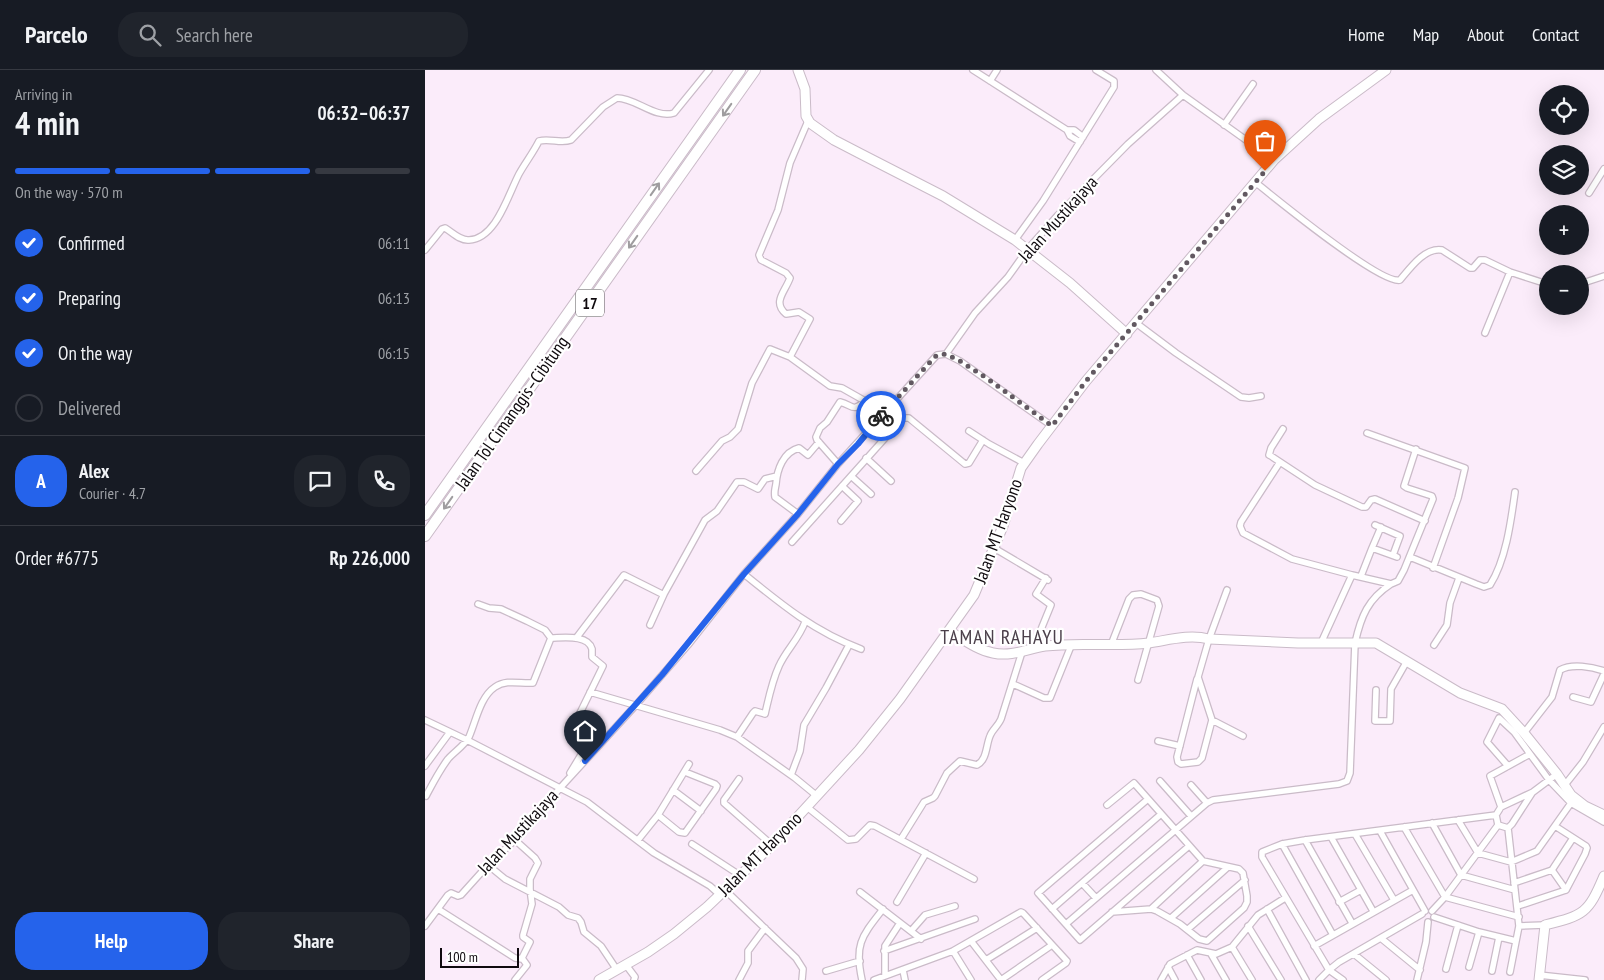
<!DOCTYPE html>
<meta charset="utf-8">
<style>
:root{--surface:#171b24;--page:#20242c;--text:#f1f3f6;--muted:#9ea1a6;--line:#363941;--accent:#2563eb}
body{margin:0;font-family:"PT Sans Narrow",sans-serif;background:var(--page);color:var(--text);height:100vh;display:flex;flex-direction:column;font-size:19px;white-space:nowrap}
*{box-sizing:border-box;margin:0}
p{font-size:16px;color:var(--muted)}
.icon{flex:none;width:28px;height:28px;fill:none;stroke:currentColor;stroke-width:2;stroke-linecap:round;stroke-linejoin:round}
.map{position:relative;flex:1;overflow:hidden}
.drawer{display:flex;flex-direction:column;background:var(--surface);width:425px}
.drawer>*{flex:none}
.controls{position:absolute;left:1114px;top:15px;display:grid;gap:10px}
.controls a{display:grid;place-items:center;width:50px;height:50px;border-radius:50%;background:var(--surface);box-shadow:0 5px 20px #0002;font-size:25px}
.scale{position:absolute;left:15px;bottom:12px;width:79px;box-sizing:border-box;padding-left:5px;border:2px solid #0f0a0e;border-top:0;font-size:14px;line-height:18px;white-space:nowrap;color:#0f0a0e;-webkit-text-stroke:4px #fff;paint-order:stroke}
.pin{position:absolute;display:grid;place-items:center;width:42px;height:42px;color:#fff;margin:-51px -21px;border-radius:50% 50% 50% 0;rotate:-45deg;box-shadow:0 0 5px #0007}
.pin .icon{rotate:45deg}
.courier{position:absolute;display:grid;place-items:center;width:50px;height:50px;margin:-25px;border:4px solid #2563eb;border-radius:50%;background:#fff;color:#222;box-shadow:0 1px 6px #0007}
.summary em{font-style:normal;font-weight:700}
.summary div{display:flex;flex-direction:column-reverse}
.summary{display:flex;align-items:center;justify-content:space-between;height:85px;padding:0 15px}
h1{font-size:32px;font-weight:700;line-height:38px}
.bar{display:grid;grid-template-columns:repeat(4,1fr);gap:8px 5px;align-content:center;height:60px;padding:0 15px}
.bar i{height:6px;border-radius:4px;background:var(--line)}
.bar .current{background:var(--accent)}
.bar p{grid-column:span 4}
.line{display:flex;align-items:center;gap:12px;padding:0 15px;border-top:1px solid var(--line)}
.line div{flex:1}
.round{display:grid;place-items:center;flex:none;width:52px;height:52px;border-radius:20px;background:var(--page)}
ol{padding:0 15px;list-style:none}
li{display:flex;align-items:center;gap:15px;height:55px}
li p{margin-inline-start:auto}
li .icon{padding:5px;border-radius:50%;background:var(--accent);color:#fff;stroke-width:4}
li:last-child{color:var(--muted)}
li i{width:28px;height:28px;border:2px solid var(--line);border-radius:50%}
.action{display:flex;gap:10px;margin-top:auto;padding:10px 15px}
.action a{flex:1;height:58px;border-radius:20px;background:var(--accent);color:#fff;font-size:20px;font-weight:700;line-height:58px;text-align:center}
.action a+a{background:var(--page);color:var(--text)}
header{display:flex;align-items:center;gap:30px;box-sizing:border-box;height:70px;padding:0 25px;background:var(--surface);border-bottom:1px solid var(--line)}
header strong{font-size:24px}
nav{display:flex;gap:28px;margin-inline-start:auto;font-size:18px}
.search{width:350px;height:45px;background:var(--page);display:flex;align-items:center;gap:12px;box-sizing:border-box;padding:0 18px;border-radius:20px;color:var(--muted);font-size:19px}
main{display:flex;flex:1;min-height:0}
.map>svg:first-child{display:block}
.lines{fill:none;stroke-linecap:round;stroke-linejoin:round}
.street-casing{stroke:#cabbc8;stroke-width:8}
.secondary-casing{stroke:#cabbc8;stroke-width:11}
.highway-casing{stroke:#cabbc8;stroke-width:12}
.street{stroke:#fff;stroke-width:5.5}
.secondary{stroke:#fff;stroke-width:9}
.highway{stroke:#fff;stroke-width:10}
.oneway{stroke:#9f9d9f}
.done{stroke:#625961;stroke-width:5;stroke-dasharray:0 9}
.route{stroke:#2563eb;stroke-width:6}
.labels{text-anchor:middle;stroke-width:4.5;stroke-linejoin:round;paint-order:stroke}
.shield{fill:#fff;stroke:#575456;stroke-width:1}
.shield-label{font-size:16px;font-weight:bold;fill:#0f0a0e}
.street-label{font-size:18px;fill:#0f0a0e;stroke:#fff}
.quarter-label{font-size:20px;letter-spacing:1px;fill:#4c404b;stroke:#fff}
</style>
<header>
<strong>Parcelo</strong>
<div class="search"><svg class="icon" aria-label="search" viewBox="0 0 24 24"><circle cx="10" cy="10" r="6"/><path d="M15 15l6 6"/></svg>Search here</div>
<nav><a>Home</a><a>Map</a><a>About</a><a>Contact</a></nav>
</header>
<main>
<section class="drawer">
<div class="summary"><div><h1>4 min</h1><p>Arriving in</p></div><em>06:32–06:37</em></div>
<div class="bar"><i class="current"></i><i class="current"></i><i class="current"></i><i></i><p>On the way · 570 m</p></div>
<ol>
<li><svg class="icon" aria-label="check" viewBox="0 0 24 24"><path d="M5 12l5 5 9-10"/></svg>Confirmed<p>06:11</p></li>
<li><svg class="icon" aria-label="check" viewBox="0 0 24 24"><path d="M5 12l5 5 9-10"/></svg>Preparing<p>06:13</p></li>
<li><svg class="icon" aria-label="check" viewBox="0 0 24 24"><path d="M5 12l5 5 9-10"/></svg>On the way<p>06:15</p></li>
<li><i></i>Delivered</li>
</ol>
<div class="line" style="height:90px"><b class="round" style="background:var(--accent);color:#fff">A</b><div><b>Alex</b><p>Courier · 4.7</p></div><a class="round"><svg class="icon" aria-label="chat" viewBox="0 0 24 24"><path d="M4 5h16v11H9l-5 4z"/></svg></a><a class="round"><svg class="icon" aria-label="phone" viewBox="0 0 24 24"><path d="M5 4h4l2 5-3 2q2 4 5 5l2-3 5 2v4C11 20 4 13 5 4z"/></svg></a></div>
<div class="line" style="height:65px"><div>Order #6775</div><b>Rp 226,000</b></div>
<div class="action"><a>Help</a><a>Share</a></div>
</section>
<div class="map">
<svg width="1179" height="910" viewBox="0 0 1179 910">
<rect width="100%" height="100%" fill="#fbecfa"/>
<g class="lines">
<g class="street-casing">
<path id="street" d="M 548,0 L 642,60 L 649,60 L 658,67
M 731,0 L 758,25 L 849,90
M 565,11 L 572,0
M 799,55 L 828,14
M 642,60 L 645,66 L 655,72
M 830,112 C 850,128 956,215 975,210 C 985,198 1000,177 1017,180 L 1045,198 L 1048,198 L 1055,190 L 1060,190 L 1085,202 L 1122,214
M 1164,123 L 1179,99
M 590,170 L 618,131 L 689,17 L 689,11 L 671,0
M 0,180 L 17,159 L 20,158 C 27,162 35,171 44,170 C 71,169 83,125 94,104 C 100,93 108,83 114,71 C 125,68 136,74 146,70 L 178,37 L 192,28 C 211,28 230,49 249,43 L 284,0
M 1155,214 L 1179,206
M 711,253 L 751,283 L 816,327 L 824,328 L 836,326
M 1060,263 L 1085,202
M 521,284 L 550,243 L 583,207 L 603,179 L 633,145 L 703,74 L 758,25
M 365,287 L 385,249 L 374,242 L 361,244 C 347,232 360,222 365,208 L 361,203 L 336,190 L 334,185 L 353,140 L 365,93 L 383,51
M 858,359 L 846,378 L 844,385 L 846,386 L 890,415 L 937,437 L 941,437 L 946,430 L 950,429 L 1000,451
M 544,361 L 564,374 L 599,393
M 942,363 L 1040,398 L 1033,428 L 1008,498
M 441,388 L 466,411
M 855,392 L 816,452 L 815,456 L 818,463 L 867,489 L 927,505
M 413,394 L 392,370 L 391,367 L 395,358 L 402,352 L 415,332 C 428,335 427,343 440,331
M 271,401 L 297,371 L 305,367 L 313,359 L 327,313 L 345,279 L 365,287 L 405,316 L 417,318 L 440,331 L 442,330 L 457,340 L 460,337
M 426,406 L 446,424
M 373,444 L 350,427 C 349,421 350,420 351,414 C 352,400 358,382 374,378 L 383,385 L 394,372
M 416,451 L 433,431 L 417,416
M 950,455 L 975,466 L 968,485
M 367,472 L 478,348 L 484,348 L 540,394 L 544,393 L 558,370
M 569,478 L 623,510
M 947,478 L 956,457
M 985,487 L 1051,514 L 1059,517 L 1065,515 C 1081,490 1086,451 1090,422
M 319,504 C 357,535 390,562 436,579
M 936,506 L 947,478 L 972,487
M 802,520 L 784,569 L 773,607 L 787,650 L 818,666
M 53,534 L 64,538 L 76,539 L 102,551 L 120,560 L 126,568
M 225,555 L 239,524
M 152,567 L 199,505 L 237,524 L 239,524 L 280,450 L 292,441 L 312,412 L 319,412 L 333,419 L 340,409 L 352,406
M 126,568 C 137,568 163,564 167,579 C 167,582 167,585 167,587 L 178,596 L 155,643 L 159,660 L 165,670 L 145,703
M 896,573 L 927,505 L 966,514 L 973,511 L 979,500 L 1008,429 L 1007,426 L 982,418 L 979,416 L 991,379
M 686,575 L 704,529 L 708,525 L 716,524 L 732,530 L 734,536 L 713,610
M 1009,575 L 1022,555 L 1025,533 L 1034,508
M 608,579 L 626,535 L 611,524 L 621,508
M 772,609 L 752,687 L 753,692 L 756,694 L 773,692 L 777,688 L 787,650
M 588,614 L 619,628 L 625,628 L 646,576
M 951,620 L 950,651 L 965,651 L 966,619 L 982,591
M 165,622 L 295,660 L 312,667 L 370,708 L 392,726
M 1148,627 L 1166,632 L 1179,604
M 0,650 L 42,670 L 162,732 L 229,783 L 285,816 L 295,825
M 1099,663 L 1127,627 L 1135,600 C 1147,593 1167,597 1179,601
M 312,667 L 328,643 L 330,641 L 340,644 C 344,627 347,611 354,596 C 361,580 374,569 380,552
M 733,671 L 755,676
M 0,696 L 25,662
M 1083,696 L 1062,672 L 1074,648 L 1089,662 L 1124,710 L 1146,733 L 1179,752
M 366,705 L 375,681 L 379,655 L 401,618 L 424,575
M 314,709 L 299,730 L 299,733 L 347,775
M 735,711 L 766,746
M 766,715 L 782,733
M 1139,716 L 1158,692 L 1179,657
M 248,720 L 276,741
M 1,726 C 8,713 14,701 23,689 C 29,682 39,676 44,667 C 51,651 55,627 70,617 C 82,609 95,614 108,613 L 126,568
M 723,729 L 613,823 L 655,870 L 764,776
M 682,735 L 709,713 L 778,791 L 726,839
M 382,737 L 423,770 L 431,769 L 445,755 L 450,756 L 549,809
M 1076,737 L 1065,706 L 1105,684
M 233,745 L 254,762 L 260,763 L 291,719 L 292,716 L 290,714 L 260,702
M 1033,750 L 1053,783 L 1086,792 L 1112,781 L 1146,733
M 1007,753 L 1036,805 L 1090,820
M 1073,755 L 1071,745 L 1076,737 L 1108,722 L 1132,704
M 1073,755 L 1083,758 L 1087,754 L 1107,723
M 979,757 L 1020,827 L 1094,847
M 1083,758 L 1094,856 L 1085,902
M 955,761 L 1000,841
M 930,764 L 969,830
M 906,767 L 948,841
M 476,769 L 499,732 L 508,728 L 510,726 L 522,703 L 535,691 L 552,695 C 562,690 561,675 565,666 C 567,660 573,656 576,649 L 597,582
M 213,770 L 233,745 L 264,694
M 880,770 L 927,853
M 267,774 L 316,806
M 857,774 L 908,865
M 63,795 L 80,809 L 134,837 L 143,845 L 153,848 L 156,852 L 159,862 L 176,876 L 192,900
M 1127,800 L 1141,820
M 657,813 L 671,828
M 1089,813 L 1127,800 L 1148,768
M 300,820 L 371,888 L 378,899 L 377,910
M 435,822 L 496,869
M 472,832 L 501,783
M 914,832 L 936,820
M 1093,836 L 1141,820 L 1160,784 L 1162,778 L 1161,776 L 1130,756
M 13,839 L 90,888 L 97,889
M 627,839 L 735,745
M 842,839 L 881,910
M 1007,841 L 1020,827 L 1073,755
M 687,842 L 726,839 L 732,841 L 755,854 L 774,869 L 782,871 L 819,838 L 822,832 L 822,826 L 818,803 L 814,799 L 778,791
M 1009,847 L 1054,862 L 1091,871
M 746,848 L 803,797
M 641,854 L 782,733 L 788,730 L 914,714 L 922,711 L 925,703 L 930,573 C 936,546 943,529 966,514
M 0,856 L 23,825 L 26,823 L 33,826 L 36,825 L 63,795 L 90,770 L 136,717 L 211,635 L 263,575 L 319,504 L 373,444 L 413,394 L 512,285 L 521,284 L 535,291 L 627,356
M 823,856 L 856,910
M 1094,856 L 1120,855
M 763,859 L 820,810
M 486,861 L 500,845 L 530,836
M 957,869 L 995,900
M 546,871 L 576,910
M 889,876 L 988,820
M 807,877 L 827,910
M 459,881 L 550,849
M 528,881 L 596,842 L 598,843 L 642,891 L 641,893 L 617,910
M 786,884 L 801,910
M 929,884 L 961,910
M 762,885 L 776,910
M 561,890 L 612,858
M 201,895 L 210,907 L 209,910
M 743,897 L 750,910
M 1044,897 L 1054,862
M 1021,899 L 1033,855
M 478,900 L 480,910
M 401,901 L 435,891
M 1067,901 L 1074,867
M 460,905 L 460,876 L 475,853
M 1114,905 L 1160,910
M 90,910 L 102,895 L 97,888 L 105,872 L 98,867 L 98,865 L 107,834 L 105,819 L 105,809 L 113,793 L 110,788 L 90,770
M 314,910 L 323,893 L 323,881 L 340,858
M 437,910 C 429,874 437,866 458,839
M 449,910 L 528,881 L 546,910
M 576,910 L 627,875
M 736,910 L 745,894 L 772,880 L 791,884 L 807,877 L 833,845 L 860,828
M 894,910 L 904,900 L 914,892 L 997,844
M 918,910 L 904,900 L 837,787 L 837,782 L 857,774 L 880,770 L 1071,745
M 992,910 L 1001,872 L 1003,852"/>
</g>
<g class="secondary-casing">
<path id="secondary" d="M 373,0 L 380,19 L 381,46 L 385,53 L 409,70 L 436,84 L 518,126 L 590,170 L 645,213 L 702,264
M 524,561 C 538,569 552,580 568,583 C 587,587 602,579 620,576 C 654,572 689,577 724,573 C 744,570 764,564 784,569 L 873,573 L 951,573 L 1035,623 L 1077,639 L 1099,663 L 1132,704 L 1146,725 L 1160,736 L 1179,745
M 174,910 L 223,882 L 249,864 L 282,837 L 344,778 L 434,680 L 475,629 L 549,525 L 578,456 L 596,398 L 613,374 L 661,311 L 849,90 L 894,49 L 961,0
M 1114,910 L 1120,855 C 1159,845 1163,844 1179,806"/>
</g>
<g class="highway-casing">
<path id="highway" d="M 0,445 L 315,0
M 0,466 L 330,0"/>
</g>
<use href="#street" class="street"/>
<use href="#secondary" class="secondary"/>
<use href="#highway" class="highway"/>
</g>
<defs><path id="oneway-shaft" d="M-6 0H5M1.5-3L5.5 0L1.5 3" fill="none" stroke-width="1.6" stroke-linecap="round" stroke-linejoin="round" transform="scale(1.25)"/></defs>
<g class="oneway">
<use href="#oneway-shaft" transform="translate(302 40) rotate(125)"/>
<use href="#oneway-shaft" transform="translate(230 119) rotate(-55)"/>
<use href="#oneway-shaft" transform="translate(208 172) rotate(125)"/>
<use href="#oneway-shaft" transform="translate(23 433) rotate(125)"/>
</g>
<g class="lines">
<path class="done" d="M 456,346 L 508,289 L 512,285 L 521,284 L 535,291 L 563,309 L 627,356 L 661,311 L 840,101"/>
<path class="route" d="M 160,691 L 237,605 L 319,504 L 373,444 L 413,394 L 433,374 L 456,346"/>
</g>
<g class="labels">
<rect class="shield" x="151" y="219.5" width="28" height="27" rx="4"/>
<g class="shield-label">
<text x="165" y="239">17</text>
</g>
<g class="street-label">
<text transform="translate(633 149) rotate(-48)" y="6">Jalan Mustikajaya</text>
<text transform="translate(87 343) rotate(-55)" y="6">Jalan Tol Cimanggis–Cibitung</text>
<text transform="translate(573 461) rotate(-70)" y="6">Jalan MT Haryono</text>
<text transform="translate(93 762) rotate(-47)" y="6">Jalan Mustikajaya</text>
<text transform="translate(335 784) rotate(-45)" y="6">Jalan MT Haryono</text>
</g>
<g class="quarter-label">
<text x="577" y="574">TAMAN RAHAYU</text>
</g>
</g>
</svg>
<div class="controls">
<a><svg class="icon" aria-label="locate" viewBox="0 0 24 24"><circle cx="12" cy="12" r="6"/><path d="M12 2v4M12 18v4M2 12h4M18 12h4"/></svg></a>
<a><svg class="icon" aria-label="layers" viewBox="0 0 24 24"><path d="M12 4l9 5-9 5-9-5zM3 14l9 5 9-5"/></svg></a>
<a>+</a>
<a>−</a>
</div>
<div class="scale">100 m</div>
<div class="pin" style="left:840px;top:101px;background:#ea580c"><svg class="icon" aria-label="bag" viewBox="0 0 24 24"><path d="M5 8h14l-1 12H6zM9 8a3 3 0 0 1 6 0"/></svg></div>
<div class="pin" style="left:160px;top:691px;background:#1f2937"><svg class="icon" aria-label="home" viewBox="0 0 24 24"><path d="M3 11l9-7 9 7M6 9v11h12V9"/></svg></div>
<div class="courier" style="left:456px;top:346px"><svg class="icon" aria-label="bike" viewBox="0 0 24 24"><circle cx="6" cy="16" r="4"/><circle cx="18" cy="16" r="4"/><path d="M6 16l4-8h5l3 8M10 8l3 8H6M13 5h3"/></svg></div>
</div>
</main>
